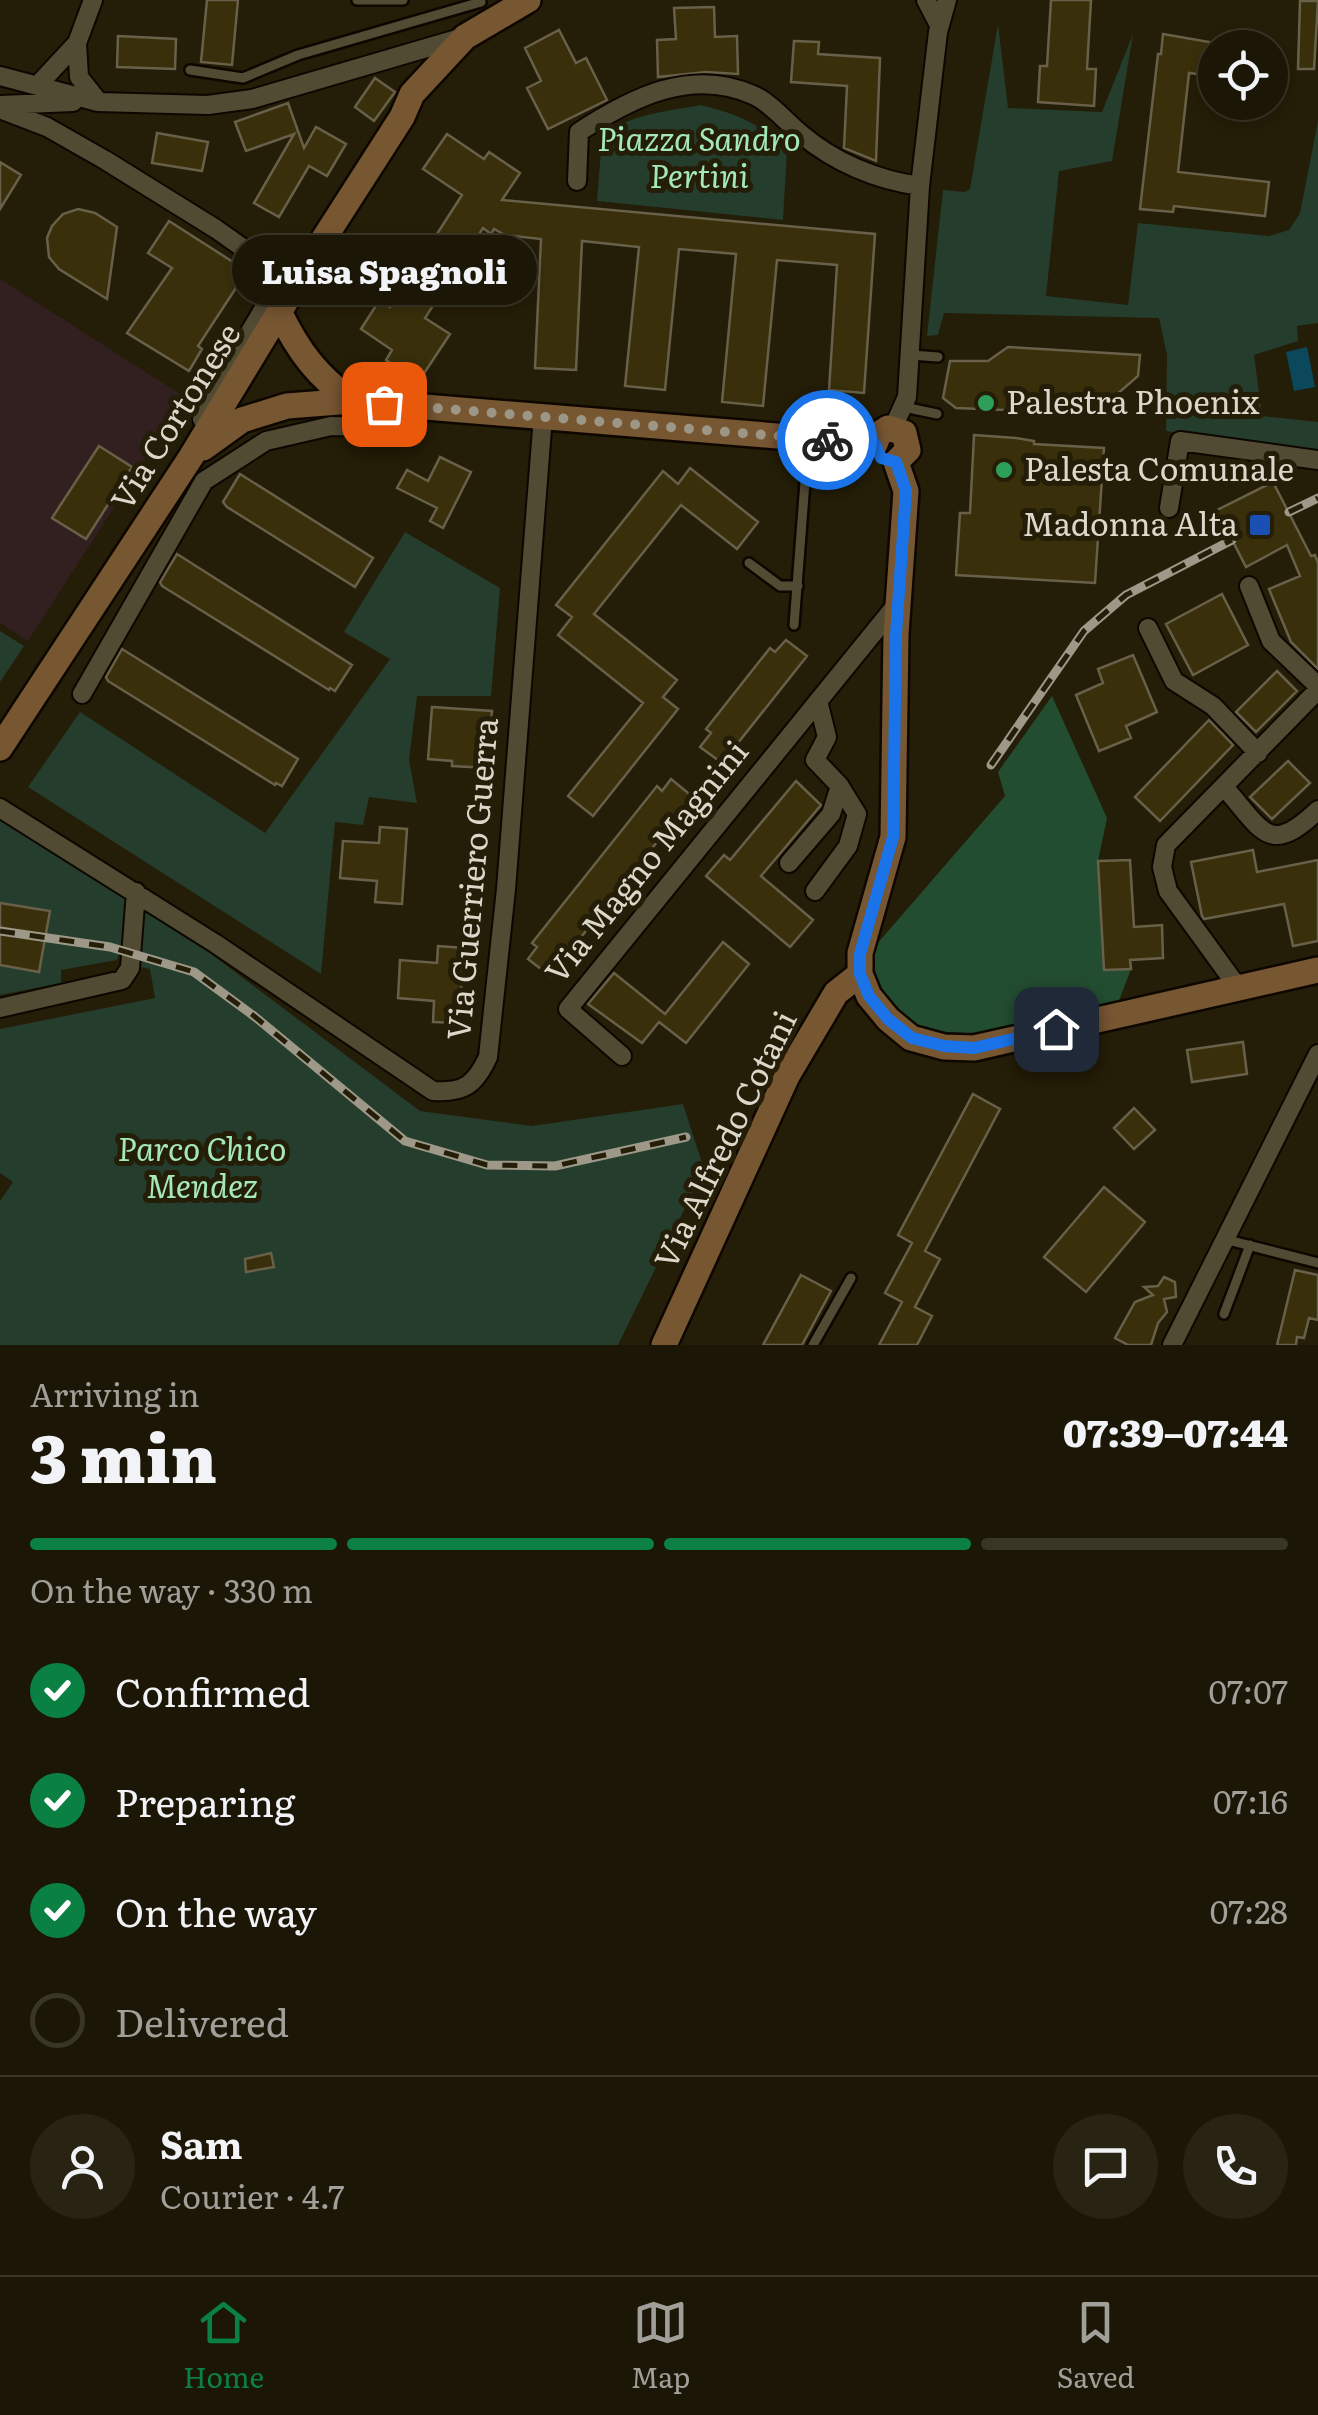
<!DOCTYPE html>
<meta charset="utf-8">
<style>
:root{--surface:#1b1605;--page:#282313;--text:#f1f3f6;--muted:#a09f9a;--line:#393527;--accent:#0b8043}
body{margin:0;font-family:Literata,serif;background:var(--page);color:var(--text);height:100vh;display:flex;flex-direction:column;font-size:38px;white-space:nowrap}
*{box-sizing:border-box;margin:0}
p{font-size:32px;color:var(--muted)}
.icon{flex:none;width:55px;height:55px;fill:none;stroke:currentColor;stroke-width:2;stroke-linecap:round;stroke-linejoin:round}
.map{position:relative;height:1345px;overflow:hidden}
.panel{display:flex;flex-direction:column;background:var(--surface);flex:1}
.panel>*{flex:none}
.fabs{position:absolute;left:1198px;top:30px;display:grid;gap:20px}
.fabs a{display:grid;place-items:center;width:90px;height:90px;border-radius:50%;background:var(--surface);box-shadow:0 5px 15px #0003,0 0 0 2px var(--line);font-size:50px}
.pin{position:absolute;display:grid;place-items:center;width:85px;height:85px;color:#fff;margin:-42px;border-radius:20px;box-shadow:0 5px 15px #0006}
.courier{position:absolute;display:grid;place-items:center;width:100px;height:100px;margin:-50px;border:8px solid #1a73e8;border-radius:50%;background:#fff;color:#222;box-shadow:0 2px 12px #0007}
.bubble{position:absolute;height:70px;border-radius:35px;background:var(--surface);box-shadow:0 5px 15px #0003,0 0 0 2px var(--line);font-size:32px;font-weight:800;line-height:70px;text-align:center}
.head em{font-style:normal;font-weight:800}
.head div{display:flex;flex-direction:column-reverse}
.head{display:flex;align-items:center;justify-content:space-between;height:170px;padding:0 30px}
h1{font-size:65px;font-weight:800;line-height:75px}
.bar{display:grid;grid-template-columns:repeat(4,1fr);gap:15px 10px;align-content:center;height:120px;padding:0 30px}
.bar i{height:12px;border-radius:8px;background:var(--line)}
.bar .current{background:var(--accent)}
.bar p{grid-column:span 4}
.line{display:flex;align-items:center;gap:25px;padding:0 30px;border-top:2px solid var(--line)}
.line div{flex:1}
.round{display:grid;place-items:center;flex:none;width:105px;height:105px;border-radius:52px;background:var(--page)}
ol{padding:0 30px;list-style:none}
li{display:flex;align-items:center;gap:30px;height:110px}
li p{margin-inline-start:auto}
li .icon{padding:10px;border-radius:50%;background:var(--accent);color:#fff;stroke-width:4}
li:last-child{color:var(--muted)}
li i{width:55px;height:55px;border:5px solid var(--line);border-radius:50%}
.tab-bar{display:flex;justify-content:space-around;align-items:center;height:140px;border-top:2px solid var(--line);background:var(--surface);font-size:28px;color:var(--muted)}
.tab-bar a{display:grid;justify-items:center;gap:5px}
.tab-bar .current{color:var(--accent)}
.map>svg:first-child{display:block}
.industrial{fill:#321f1f}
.green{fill:#253d2c}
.forest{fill:#234d31}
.water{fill:#0b485c}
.building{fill:#392f0b;stroke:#686049;stroke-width:2.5}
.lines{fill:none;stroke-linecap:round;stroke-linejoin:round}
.lane-casing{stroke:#0d0700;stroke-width:14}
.street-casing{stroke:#0d0700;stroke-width:22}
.secondary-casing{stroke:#0d0700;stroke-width:30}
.lane{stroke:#524b34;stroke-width:9}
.street{stroke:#524b34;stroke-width:18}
.secondary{stroke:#775632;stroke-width:25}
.rail-casing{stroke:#9d9888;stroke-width:9}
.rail{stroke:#241d07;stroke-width:5;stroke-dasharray:15;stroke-linecap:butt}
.done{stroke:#9c9686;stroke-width:10;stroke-dasharray:0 18}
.route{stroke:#1a73e8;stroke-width:12}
.leisure-dot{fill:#2e9e5b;stroke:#241d07;stroke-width:4}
.transit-dot{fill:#1a4fb4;stroke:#241d07;stroke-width:4}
.labels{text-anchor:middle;stroke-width:10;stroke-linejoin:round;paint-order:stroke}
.park-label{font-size:32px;font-style:italic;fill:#a4e8b8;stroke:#241d07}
.poi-label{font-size:32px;fill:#dcd7ca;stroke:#241d07;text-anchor:start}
.street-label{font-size:32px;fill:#dcd7ca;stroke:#241d07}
</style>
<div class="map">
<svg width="1318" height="1345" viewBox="0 0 1318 1345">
<rect width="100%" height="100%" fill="#241d07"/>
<path class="industrial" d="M 0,279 L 185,397 L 28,641 L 0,623 Z"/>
<path class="green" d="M 998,24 L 1008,108 L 1102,112 L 1133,34 L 1112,161 L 1059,171 L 1046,296 L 1128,305 L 1138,223 L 1269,236 L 1289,230 L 1300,213 L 1318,121 L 1318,323 L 1297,326 L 1298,341 L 1254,355 L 1262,416 L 1318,422 L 1318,454 L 1166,431 L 1167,355 L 1159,318 L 944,313 L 938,335 L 927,336 L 943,190 L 965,192 L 970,189 Z
M 701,105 C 737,114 761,124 787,150 L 783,220 L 597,201 L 602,138 C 625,114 670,111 701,105 Z
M 405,532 L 500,588 L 491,696 L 417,696 L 409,760 L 417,803 L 369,797 L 363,825 L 335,822 L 321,974 L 28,787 L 80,712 L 265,833 L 390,659 L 344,632 Z
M 0,631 L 24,646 L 0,682 Z
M 0,818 L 126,895 L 123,941 L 117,960 L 61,970 L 61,983 L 0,995 L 0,965 L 39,972 L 49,911 L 0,903 Z
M 143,912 L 166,920 L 420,1111 L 532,1126 L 683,1104 L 704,1169 L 618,1345 L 0,1345 L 0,1201 L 13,1182 L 0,1173 L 0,1029 L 155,998 L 150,969 L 141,967 Z"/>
<path class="forest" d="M 1052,696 L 1107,818 L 1098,861 L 1104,969 L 1131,969 L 1118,1003 C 1044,1023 877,1080 870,952 L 1005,796 L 998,772 Z"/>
<path class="water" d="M 1307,347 L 1315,387 L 1294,391 L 1286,352 Z"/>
<path class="building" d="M 207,0 L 238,0 L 232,65 L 201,62 Z
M 1051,0 L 1091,0 L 1087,69 L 1096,69 L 1094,106 L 1038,102 L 1040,66 L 1047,66 Z
M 1300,1 L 1318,1 L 1314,69 L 1298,69 Z
M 714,7 L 715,37 L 737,36 L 738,74 L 706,72 L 658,77 L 657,40 L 676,39 L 674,8 Z
M 559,30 L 576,63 L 586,58 L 607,100 L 548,129 L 527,88 L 541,81 L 525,48 Z
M 1163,34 L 1215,43 L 1215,76 L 1189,73 L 1178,172 L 1269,182 L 1265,216 L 1174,206 L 1173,212 L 1140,209 L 1158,54 L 1161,54 Z
M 118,36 L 176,39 L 175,69 L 117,67 Z
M 794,41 L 819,42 L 818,54 L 880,58 L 876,161 L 844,148 L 847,86 L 791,82 Z
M 375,78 L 395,92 L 374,121 L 355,107 Z
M 288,103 L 304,148 L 316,127 L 346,144 L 327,176 L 309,166 L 279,217 L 254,203 L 294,134 L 246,151 L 235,122 Z
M 157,133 L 208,142 L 202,171 L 152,163 Z
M 447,134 L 484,159 L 489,152 L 520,173 L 502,200 L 875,234 L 864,393 L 829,390 L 837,265 L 777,260 L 763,406 L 722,402 L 736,254 L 679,249 L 665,390 L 625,386 L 639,247 L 582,241 L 576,370 L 535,368 L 541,239 L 505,235 L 494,229 L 491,234 L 483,228 L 425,318 L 450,334 L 419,381 L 386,360 L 392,350 L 361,329 L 379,301 L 390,307 L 462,195 L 423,169 Z
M 0,162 L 21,175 L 0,209 Z
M 78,209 L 95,213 L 117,227 L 107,299 L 59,269 L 49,257 L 47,238 L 52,226 L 63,214 Z
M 169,221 L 247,271 L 198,346 L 202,349 L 189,371 L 127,333 L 172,268 L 148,253 Z
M 1008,347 L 1140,355 L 1138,376 L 1115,396 L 1112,414 L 956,408 L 943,398 L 950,361 L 988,361 Z
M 974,435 L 1016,438 L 1034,441 L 1034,444 L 1104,448 L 1095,583 L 956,575 L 960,513 L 970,513 Z
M 99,446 L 132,467 L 86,539 L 52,518 Z
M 440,457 L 471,472 L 443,528 L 430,521 L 437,508 L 397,488 L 407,470 L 428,481 Z
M 690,468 L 758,522 L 737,549 L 681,505 L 594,614 L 677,680 L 663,697 L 678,709 L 593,816 L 568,796 L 643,703 L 558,635 L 572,617 L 556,605 L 663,471 L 678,484 Z
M 240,474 L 373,558 L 355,587 L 227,507 L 223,502 Z
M 1273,482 L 1311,556 L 1315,555 L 1318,563 L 1318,669 L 1291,642 L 1269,589 L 1300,576 L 1287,545 L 1246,567 L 1217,510 Z
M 177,554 L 352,665 L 335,691 L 330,688 L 329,690 L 162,586 L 160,582 Z
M 1222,594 L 1248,645 L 1193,675 L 1166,624 Z
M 786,640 L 807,656 L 722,763 L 700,747 L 711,733 L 706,729 L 770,648 L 775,652 Z
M 122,649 L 298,759 L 282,786 L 276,783 L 275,785 L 108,681 L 106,677 Z
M 1133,655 L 1157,712 L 1126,726 L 1131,738 L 1099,751 L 1076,695 L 1103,683 L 1098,669 Z
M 1277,671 L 1297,691 L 1256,732 L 1236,712 Z
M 432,707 L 492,711 L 488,768 L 452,766 L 452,761 L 428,759 Z
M 1209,720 L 1233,745 L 1160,821 L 1135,797 Z
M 1288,761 L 1310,783 L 1272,819 L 1250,797 Z
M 671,779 L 693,797 L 550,976 L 528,959 L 537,947 L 532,943 L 657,786 L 662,791 Z
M 796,781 L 821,805 L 761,876 L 813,920 L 790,947 L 706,876 L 724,855 L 730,860 Z
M 380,827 L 407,829 L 402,904 L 375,902 L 377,881 L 340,878 L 343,841 L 379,843 Z
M 1253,850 L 1257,872 L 1318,860 L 1318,941 L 1293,946 L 1284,904 L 1204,919 L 1202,916 L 1191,862 Z
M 1130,860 L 1134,927 L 1162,925 L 1163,958 L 1130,960 L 1131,969 L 1104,970 L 1098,861 Z
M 0,903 L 50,911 L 39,972 L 0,965 Z
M 723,942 L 749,964 L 686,1043 L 659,1022 L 642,1043 L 588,1004 L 614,973 L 665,1014 Z
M 438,946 L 464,948 L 459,1023 L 433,1022 L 434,1001 L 398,998 L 400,960 L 437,963 Z
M 1243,1042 L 1247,1074 L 1192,1082 L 1187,1050 Z
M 973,1094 L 1000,1109 L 925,1251 L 940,1259 L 915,1307 L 932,1316 L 917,1345 L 879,1345 L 902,1302 L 885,1293 L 912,1243 L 898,1235 Z
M 1134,1108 L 1155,1130 L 1134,1149 L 1114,1128 Z
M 1104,1187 L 1145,1222 L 1086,1292 L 1044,1257 Z
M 271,1253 L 274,1267 L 246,1272 L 245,1259 Z
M 1295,1270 L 1318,1275 L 1318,1320 L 1309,1318 L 1304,1338 L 1297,1337 L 1296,1345 L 1277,1345 Z
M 801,1275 L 831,1291 L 802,1345 L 763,1345 Z
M 1164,1277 L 1175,1282 L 1176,1297 L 1164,1299 L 1167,1312 L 1158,1323 L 1151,1345 L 1128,1345 L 1115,1338 L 1135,1302 L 1153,1295 L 1144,1287 L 1158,1286 Z"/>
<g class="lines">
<g class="lane-casing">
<path id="lane" d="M 357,0 L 403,0
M 190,70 L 243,78 L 298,55 L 481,2
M 911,355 L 938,357
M 904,407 L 937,414
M 749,563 L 780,586 L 798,586
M 794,625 L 808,443
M 1224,1239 L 1318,1263
M 1224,1314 L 1250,1245
M 813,1345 L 851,1278"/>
</g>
<g class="street-casing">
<path id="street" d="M 926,0 L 939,25
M 77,43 L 79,77 L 98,101
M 0,76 L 98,102 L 208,105 L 252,99 L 464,37
M 37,86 L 77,43 L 93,0
M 0,105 L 73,102
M 0,109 L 47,127 L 105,160 L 216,229 L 260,260 L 272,281 L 280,313
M 577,181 L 579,132 C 631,98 691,67 753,95 C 770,102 786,122 801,134 C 834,162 876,180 920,186
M 260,260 C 283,267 295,266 313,249
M 202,419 L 220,382 L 273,293
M 893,428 L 907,397 L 920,186 L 938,32 L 947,0
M 1169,508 L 1180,441 L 1318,460
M 1249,586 L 1271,641 L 1318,686
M 1148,628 L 1174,681 L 1213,706 L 1258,753
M 82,694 L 204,481 L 266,441 L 331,426 L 376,427 L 385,404
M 1225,788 C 1263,831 1269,857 1318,810
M 0,808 L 216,944 L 433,1091 C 464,1093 475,1085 488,1057 L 506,889 L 543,416
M 789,863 L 831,814 L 840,786
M 815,891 L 848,846 L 857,814 L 839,785 L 815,760 L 827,737 L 818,701
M 1237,986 L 1168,891 L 1162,867 L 1166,845 L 1318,690
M 0,1008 L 122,980 L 130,968 L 136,892
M 622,1056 L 568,1009 L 897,604
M 1172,1345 L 1318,1054"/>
</g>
<g class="secondary-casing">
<path id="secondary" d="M 280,313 C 298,351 318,377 352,401
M 875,444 L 879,434 L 888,428 L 904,433 L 908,450 L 896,462
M 203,448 L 242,420 L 287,406 L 352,401 L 875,444
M 896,462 L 906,491 L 896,634 L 893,837 L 860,953 L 860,974 L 869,996 L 888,1019 L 911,1038 L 944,1047 L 974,1048 L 1318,970
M 0,748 L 191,457 L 323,240 L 402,117 L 412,94 L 465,37 L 528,0
M 664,1345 L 787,1076 L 836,993 L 860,974"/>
</g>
<use href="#lane" class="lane"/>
<use href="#street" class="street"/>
<use href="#secondary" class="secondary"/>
<g class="rail-casing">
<path id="rail" d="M 1289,512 L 1318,498
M 991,765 L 1084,631 L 1126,595 L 1232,540
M 0,931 L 110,947 L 194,972 L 254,1016 L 405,1141 L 487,1165 L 555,1166 L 686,1137"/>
</g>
<use href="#rail" class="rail"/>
</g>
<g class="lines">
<path class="done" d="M 384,404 L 827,440"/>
<path class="route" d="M 827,440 L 875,444 L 881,458 L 896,462 L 906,491 L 896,634 L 893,837 L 860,954 L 860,974 L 869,996 L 888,1019 L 912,1038 L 944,1046 L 974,1048 L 1056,1029"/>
</g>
<g class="leisure-dot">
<circle cx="986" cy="403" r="10"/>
<circle cx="1004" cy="470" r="10"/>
</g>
<rect class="transit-dot" x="1248" y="513" width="24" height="24" rx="5"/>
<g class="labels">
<g class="park-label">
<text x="699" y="151">Piazza Sandro<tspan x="699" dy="37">Pertini</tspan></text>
<text x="202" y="1161">Parco Chico<tspan x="202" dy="37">Mendez</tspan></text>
</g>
<g class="poi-label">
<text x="1006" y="414">Palestra Phoenix</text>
<text x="1024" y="481">Palesta Comunale</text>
<text x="1238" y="536" text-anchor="end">Madonna Alta</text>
</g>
<g class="street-label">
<text transform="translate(176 417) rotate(-58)" y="11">Via Cortonese</text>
<text transform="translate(647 862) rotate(-51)" y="11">Via Magno Magnini</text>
<text transform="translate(473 879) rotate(-85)" y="11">Via Guerriero Guerra</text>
<text transform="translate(726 1140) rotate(-64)" y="11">Via Alfredo Cotani</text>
</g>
</g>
</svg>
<div class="fabs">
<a><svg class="icon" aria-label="locate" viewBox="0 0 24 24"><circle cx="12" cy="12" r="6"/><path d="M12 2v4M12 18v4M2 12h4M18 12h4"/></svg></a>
</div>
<div class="pin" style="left:384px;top:404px;background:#ea580c"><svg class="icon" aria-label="bag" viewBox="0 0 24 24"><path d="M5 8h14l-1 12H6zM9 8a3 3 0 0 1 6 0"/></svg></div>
<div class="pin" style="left:1056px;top:1029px;background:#1f2937"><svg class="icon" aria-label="home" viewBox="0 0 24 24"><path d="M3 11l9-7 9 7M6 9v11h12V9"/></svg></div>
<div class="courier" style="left:827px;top:440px"><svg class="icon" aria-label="bike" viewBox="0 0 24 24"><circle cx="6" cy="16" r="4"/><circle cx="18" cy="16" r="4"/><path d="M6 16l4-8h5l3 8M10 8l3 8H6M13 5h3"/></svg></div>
<div class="bubble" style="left:232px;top:235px;width:305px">Luisa Spagnoli</div>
</div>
<section class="panel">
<div class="head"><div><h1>3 min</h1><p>Arriving in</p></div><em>07:39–07:44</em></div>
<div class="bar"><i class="current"></i><i class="current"></i><i class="current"></i><i></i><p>On the way · 330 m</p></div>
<ol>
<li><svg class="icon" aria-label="check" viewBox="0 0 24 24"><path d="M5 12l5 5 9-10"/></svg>Confirmed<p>07:07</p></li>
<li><svg class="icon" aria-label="check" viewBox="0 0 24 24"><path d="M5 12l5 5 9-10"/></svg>Preparing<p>07:16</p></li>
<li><svg class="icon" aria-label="check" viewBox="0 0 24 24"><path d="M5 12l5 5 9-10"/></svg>On the way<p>07:28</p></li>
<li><i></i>Delivered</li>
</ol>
<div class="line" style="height:180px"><a class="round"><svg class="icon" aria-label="person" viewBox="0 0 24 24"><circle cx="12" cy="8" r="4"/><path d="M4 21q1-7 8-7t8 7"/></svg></a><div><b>Sam</b><p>Courier · 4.7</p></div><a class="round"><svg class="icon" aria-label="chat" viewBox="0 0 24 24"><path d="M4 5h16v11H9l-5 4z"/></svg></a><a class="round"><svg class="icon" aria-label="phone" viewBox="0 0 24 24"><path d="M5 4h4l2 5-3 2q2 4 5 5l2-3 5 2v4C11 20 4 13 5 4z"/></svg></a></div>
</section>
<nav class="tab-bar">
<a class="current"><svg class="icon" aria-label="home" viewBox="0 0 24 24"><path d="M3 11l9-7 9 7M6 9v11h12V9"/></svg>Home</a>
<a><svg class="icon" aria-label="map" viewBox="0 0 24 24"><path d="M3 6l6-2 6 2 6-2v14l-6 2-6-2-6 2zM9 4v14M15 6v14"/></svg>Map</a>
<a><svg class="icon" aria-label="saved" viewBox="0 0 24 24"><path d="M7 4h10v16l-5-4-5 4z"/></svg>Saved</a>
</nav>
